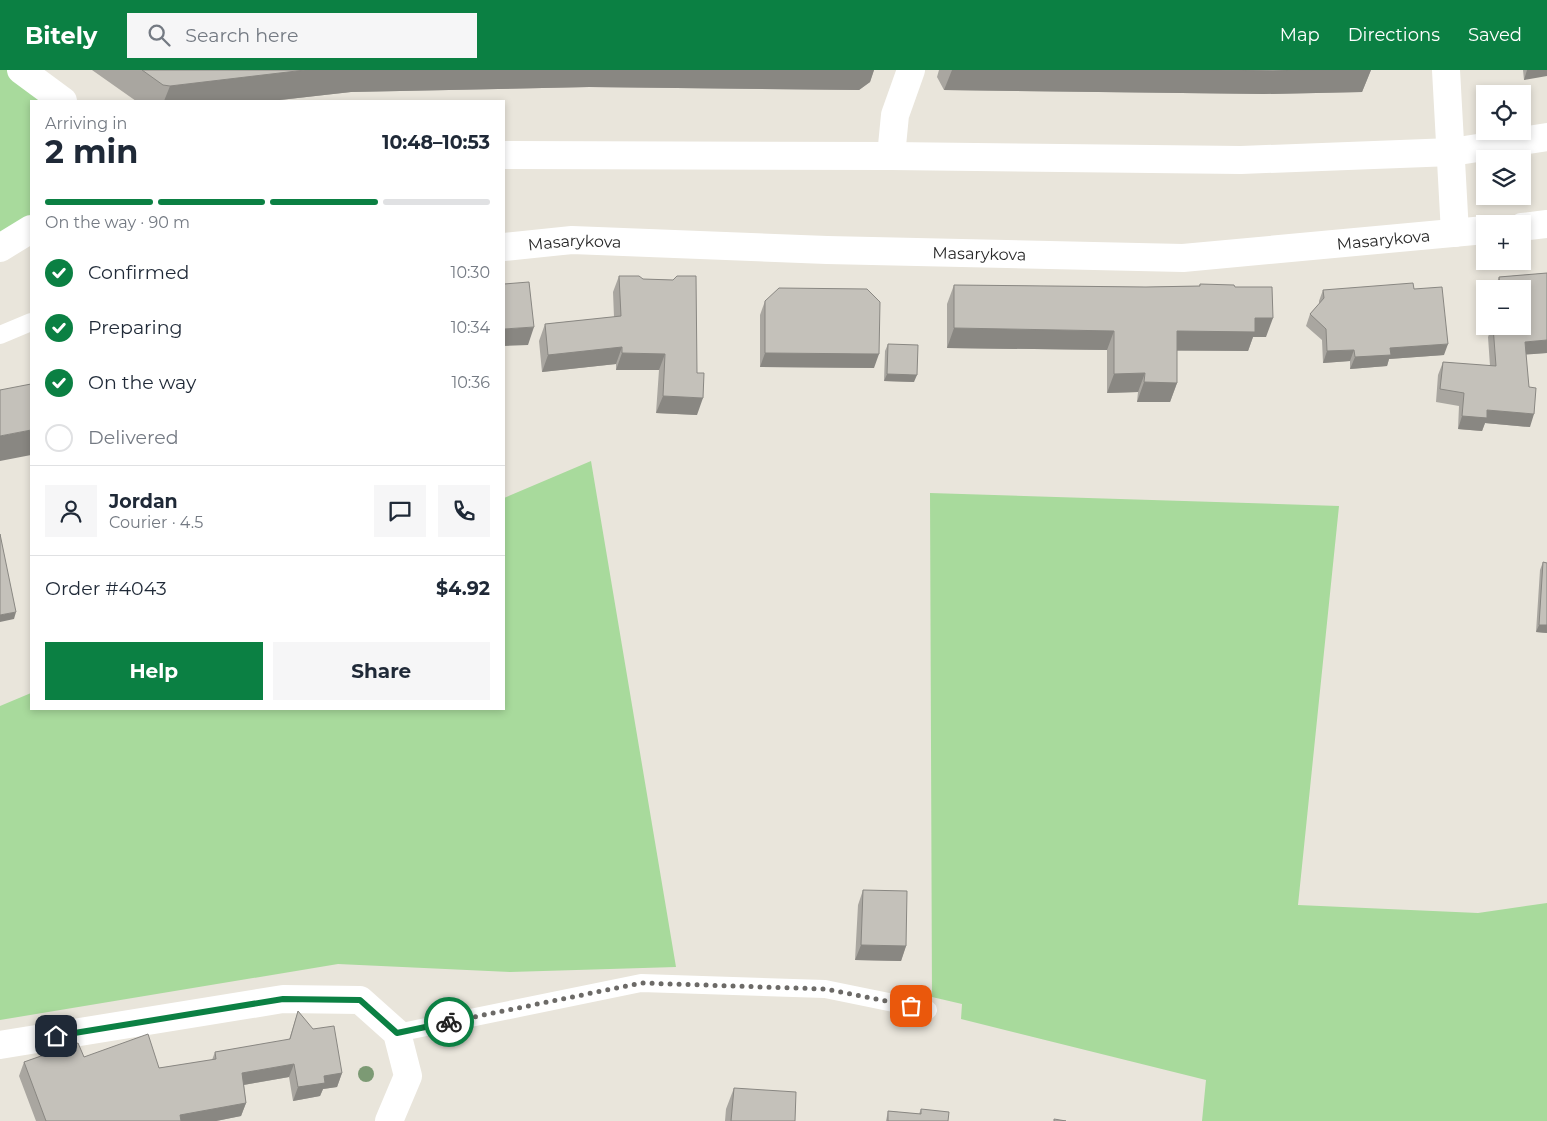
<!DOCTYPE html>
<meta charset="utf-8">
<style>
:root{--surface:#fff;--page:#f6f6f7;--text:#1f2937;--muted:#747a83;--line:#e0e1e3;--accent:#0b8043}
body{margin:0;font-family:Montserrat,sans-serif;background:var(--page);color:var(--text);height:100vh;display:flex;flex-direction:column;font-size:19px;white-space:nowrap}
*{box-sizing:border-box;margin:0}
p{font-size:16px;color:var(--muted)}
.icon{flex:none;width:28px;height:28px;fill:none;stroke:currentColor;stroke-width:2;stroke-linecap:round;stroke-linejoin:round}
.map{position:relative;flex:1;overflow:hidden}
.drawer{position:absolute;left:30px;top:30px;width:475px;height:610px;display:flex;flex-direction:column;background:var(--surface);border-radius:0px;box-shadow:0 2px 8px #0003}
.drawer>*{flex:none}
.controls{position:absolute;left:1476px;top:15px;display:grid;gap:10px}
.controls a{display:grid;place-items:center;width:55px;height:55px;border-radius:0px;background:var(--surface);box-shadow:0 2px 8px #0003;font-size:25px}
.pin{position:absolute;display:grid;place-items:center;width:42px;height:42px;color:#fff;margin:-21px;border-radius:10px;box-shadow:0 2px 8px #0006}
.courier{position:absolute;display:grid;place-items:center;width:50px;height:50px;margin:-25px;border:4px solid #0b8043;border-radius:50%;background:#fff;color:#222;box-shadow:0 1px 6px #0007}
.head em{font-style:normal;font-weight:700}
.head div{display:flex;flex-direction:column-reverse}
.head{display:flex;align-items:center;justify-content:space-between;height:85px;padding:0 15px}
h1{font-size:32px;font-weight:700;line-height:38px}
.bar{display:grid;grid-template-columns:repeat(4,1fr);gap:8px 5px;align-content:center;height:60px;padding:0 15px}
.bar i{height:6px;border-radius:4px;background:var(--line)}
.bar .active{background:var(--accent)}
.bar p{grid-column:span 4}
.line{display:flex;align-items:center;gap:12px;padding:0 15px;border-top:1px solid var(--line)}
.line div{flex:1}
.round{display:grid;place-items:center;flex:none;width:52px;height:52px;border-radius:0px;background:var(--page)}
ol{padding:0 15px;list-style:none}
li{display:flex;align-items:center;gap:15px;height:55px}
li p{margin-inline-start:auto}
li .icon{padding:5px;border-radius:50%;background:var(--accent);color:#fff;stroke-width:4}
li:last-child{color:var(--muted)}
li i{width:28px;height:28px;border:2px solid var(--line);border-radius:50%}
.cta{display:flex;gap:10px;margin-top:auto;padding:10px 15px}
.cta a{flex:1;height:58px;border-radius:0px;background:var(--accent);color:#fff;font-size:20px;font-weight:700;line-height:58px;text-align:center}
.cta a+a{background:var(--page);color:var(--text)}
header{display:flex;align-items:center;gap:30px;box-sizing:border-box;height:70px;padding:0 25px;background:var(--accent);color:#fff}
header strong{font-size:24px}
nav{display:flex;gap:28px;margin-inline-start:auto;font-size:18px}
.search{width:350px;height:45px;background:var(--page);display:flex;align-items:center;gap:12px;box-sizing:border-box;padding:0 18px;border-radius:0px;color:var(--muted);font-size:19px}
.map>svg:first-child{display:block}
.green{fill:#a8da9c}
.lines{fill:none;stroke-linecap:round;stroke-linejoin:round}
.lane{stroke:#fff;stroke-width:18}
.street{stroke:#fff;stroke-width:28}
.secondary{stroke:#fff;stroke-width:28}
.tree{fill:#7c9a74}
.wall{fill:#a9a6a0}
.shaded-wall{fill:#898782}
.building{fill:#c4c1ba;stroke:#898782}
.done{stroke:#6c6a67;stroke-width:5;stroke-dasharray:0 9}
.route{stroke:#0b8043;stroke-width:6}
.labels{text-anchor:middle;stroke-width:4;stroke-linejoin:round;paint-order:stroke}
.street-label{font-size:16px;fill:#282828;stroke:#fff}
</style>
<header>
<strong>Bitely</strong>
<div class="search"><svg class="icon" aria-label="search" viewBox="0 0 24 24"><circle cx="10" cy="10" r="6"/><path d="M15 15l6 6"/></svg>Search here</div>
<nav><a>Map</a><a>Directions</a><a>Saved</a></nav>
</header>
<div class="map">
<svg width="1547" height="1051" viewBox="0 0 1547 1051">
<rect width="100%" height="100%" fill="#e9e5db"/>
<path class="green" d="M 0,0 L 21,0 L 63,31 L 31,31 L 31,159 L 0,178 Z
M 591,391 L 676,897 L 510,902 L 338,894 L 0,950 L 0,636 L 31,623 L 31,639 L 504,639 L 504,428 Z
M 930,423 L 1339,436 L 1298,835 L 1478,843 L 1547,833 L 1547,1051 L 1202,1051 L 1206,1010 L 961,949 L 962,934 L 932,927 Z"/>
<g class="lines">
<path class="lane" d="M 0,265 L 31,252
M 397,963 L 641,913 L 825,919 L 928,940"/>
<g class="street">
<path d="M 21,0 L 63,31"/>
<path d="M 1446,0 L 1455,163"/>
<path d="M 891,86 L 895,45 L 911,0"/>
<path d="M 1522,157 L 1547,154"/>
<path id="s1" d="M 504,177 L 572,170 L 827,180 L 1183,188 L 1485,160"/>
<path d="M 0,975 L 283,929 L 360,930 L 397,963 L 408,1006 L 389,1051"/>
</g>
<path class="secondary" d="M 504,85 L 891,86 L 1241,90 L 1452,82 L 1547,67
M 0,178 L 31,159"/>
</g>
<circle class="tree" cx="366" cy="1004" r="8"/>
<path class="wall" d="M 92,0 L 874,0 L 870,12 L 859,20 L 589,17 L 351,22 L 271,31 L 136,31 Z
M 939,0 L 1371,0 L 1362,22 L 1264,24 L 944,20 L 937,7 Z
M 1523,0 L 1547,0 L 1524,10 Z
M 1547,203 L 1547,283 L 1526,284 L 1530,357 L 1485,353 L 1482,361 L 1458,359 L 1459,336 L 1436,332 L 1438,305 L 1443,292 L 1490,296 L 1488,267 L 1492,256 L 1522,256 L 1522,219 L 1494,219 L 1499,207 Z
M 619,206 L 643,209 L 673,210 L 697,345 L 656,343 L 659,300 L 616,300 L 616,294 L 542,302 L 539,271 L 545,254 L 614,247 L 613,222 Z
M 1200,214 L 1235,217 L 1266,267 L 1253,267 L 1248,281 L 1177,281 L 1177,313 L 1170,332 L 1137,332 L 1138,322 L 1107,323 L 1107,280 L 947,278 L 947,234 L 954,215 L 1146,217 L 1199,216 Z
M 1414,219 L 1444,285 L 1389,289 L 1387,296 L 1350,299 L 1350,291 L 1323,293 L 1322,270 L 1306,256 L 1310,244 L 1319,234 L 1319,231 L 1323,220 Z
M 765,231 L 874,298 L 760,297 L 760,245 Z
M 888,274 L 914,312 L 884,311 L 885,281 Z
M 1543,492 L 1547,493 L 1547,563 L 1536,562 L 1540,500 Z
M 863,820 L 906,876 L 901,891 L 855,890 L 858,835 Z
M 298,941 L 342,1003 L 337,1017 L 323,1019 L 320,1026 L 293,1031 L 289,1007 L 244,1015 L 246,1033 L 241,1046 L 216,1051 L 36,1051 L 19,1006 L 24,992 L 84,987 L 159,998 L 212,990 L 215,982 L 289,970 Z
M 734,1018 L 795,1051 L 725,1051 L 726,1039 Z
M 921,1039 L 948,1051 L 886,1051 L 888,1041 L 919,1044 Z"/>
<path class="shaded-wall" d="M 305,0 L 874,0 L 870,12 L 859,20 L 589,17 L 351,22 L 271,31 L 164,31 L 170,16 Z
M 952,0 L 1371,0 L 1362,22 L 1264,24 L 944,20 Z
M 1527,0 L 1547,0 L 1547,6 L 1524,10 Z
M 1255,248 L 1273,248 L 1266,267 L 1253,267 L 1248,281 L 1170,280 L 1177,261 Z
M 534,257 L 528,275 L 504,276 L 504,259 Z
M 954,258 L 1114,261 L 1107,280 L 947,278 Z
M 1547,270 L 1547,283 L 1521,285 L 1525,272 Z
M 1448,274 L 1444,285 L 1389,289 L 1387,296 L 1350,299 L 1355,287 L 1390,278 Z
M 622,277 L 616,294 L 542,302 L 548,285 Z
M 1354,280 L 1350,291 L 1323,293 L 1327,281 Z
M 622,283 L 665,284 L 659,300 L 616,300 Z
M 765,283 L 879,284 L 874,298 L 760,297 Z
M 1145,303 L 1138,322 L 1107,323 L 1114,304 Z
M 887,304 L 917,305 L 914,312 L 884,311 Z
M 1144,312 L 1177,313 L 1170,332 L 1137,332 Z
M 663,326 L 703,328 L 697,345 L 656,343 Z
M 1487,340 L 1534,344 L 1530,357 L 1485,353 L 1482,361 L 1458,359 L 1462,346 Z
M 31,360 L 31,385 L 0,391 L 0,366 Z
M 16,542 L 14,549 L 0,552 L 0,545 Z
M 1539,555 L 1547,555 L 1547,563 L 1536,562 Z
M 861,875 L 906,876 L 901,891 L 855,890 Z
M 294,994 L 289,1007 L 237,1016 L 242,1003 Z
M 342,1003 L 337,1017 L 323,1019 L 320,1026 L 293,1031 L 298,1017 L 324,1006 Z
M 246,1033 L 241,1046 L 216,1051 L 178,1051 L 180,1045 Z"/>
<path class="building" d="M 142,0 L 305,0 L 170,16 L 163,15 Z
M 1216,0 L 1301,0 L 1273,1 Z
M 1547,203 L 1547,270 L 1525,272 L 1529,317 L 1536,318 L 1534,344 L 1487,340 L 1487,348 L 1462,346 L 1464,323 L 1440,319 L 1443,292 L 1496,296 L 1493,256 L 1522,256 L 1522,219 L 1500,219 L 1499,207 Z
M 619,206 L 639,206 L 643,209 L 673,210 L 677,206 L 696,206 L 697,303 L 704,303 L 703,328 L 663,326 L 665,284 L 622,283 L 622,277 L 548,285 L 545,254 L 621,246 Z
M 529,212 L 534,257 L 504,259 L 504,214 Z
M 1413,213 L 1414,219 L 1442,217 L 1448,274 L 1390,278 L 1391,285 L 1355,287 L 1354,280 L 1327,281 L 1326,259 L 1310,244 L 1324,228 L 1323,220 Z
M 1200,214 L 1234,215 L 1235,217 L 1272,217 L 1273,248 L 1255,248 L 1255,262 L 1177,261 L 1177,313 L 1144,312 L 1145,303 L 1114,304 L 1114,261 L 954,258 L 954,215 L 1146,217 L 1200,216 Z
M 779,218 L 867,219 L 880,232 L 879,284 L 765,283 L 765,231 Z
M 888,274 L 918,275 L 917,305 L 887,304 Z
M 31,314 L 31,360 L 0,366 L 0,320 Z
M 0,464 L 16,542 L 0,545 Z
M 1543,492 L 1547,493 L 1547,555 L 1539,555 Z
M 863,820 L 907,821 L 906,876 L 861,875 Z
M 298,941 L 313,959 L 334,956 L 342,1003 L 324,1006 L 325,1013 L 298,1017 L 294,994 L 242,1003 L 246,1033 L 180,1045 L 181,1051 L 46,1051 L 24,992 L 78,973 L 84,987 L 148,964 L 159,998 L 216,989 L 215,982 L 290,969 Z
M 734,1018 L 796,1022 L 795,1051 L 731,1051 Z
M 921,1039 L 949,1042 L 948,1051 L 888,1051 L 888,1041 L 921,1044 Z
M 1054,1049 L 1066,1051 L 1054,1051 Z"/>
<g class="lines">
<path class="done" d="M 449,952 L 641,913 L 825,919 L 911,936"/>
<path class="route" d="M 56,966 L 283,929 L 360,930 L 397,963 L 449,952"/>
</g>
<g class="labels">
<g class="street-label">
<text dy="6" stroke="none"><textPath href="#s1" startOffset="881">Masarykova</textPath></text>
<text dy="6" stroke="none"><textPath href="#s1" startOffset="71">Masarykova</textPath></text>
<text dy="6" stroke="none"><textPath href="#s1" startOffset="476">Masarykova</textPath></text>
</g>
</g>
</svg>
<div class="controls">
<a><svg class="icon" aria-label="locate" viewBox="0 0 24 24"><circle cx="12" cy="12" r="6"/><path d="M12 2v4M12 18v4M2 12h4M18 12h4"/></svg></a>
<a><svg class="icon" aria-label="layers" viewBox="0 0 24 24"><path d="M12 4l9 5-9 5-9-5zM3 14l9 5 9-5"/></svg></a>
<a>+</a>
<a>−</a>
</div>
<div class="pin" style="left:911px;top:936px;background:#ea580c"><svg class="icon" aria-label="bag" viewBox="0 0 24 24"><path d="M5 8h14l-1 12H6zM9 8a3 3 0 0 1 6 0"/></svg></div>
<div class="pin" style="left:56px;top:966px;background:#1f2937"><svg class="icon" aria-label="home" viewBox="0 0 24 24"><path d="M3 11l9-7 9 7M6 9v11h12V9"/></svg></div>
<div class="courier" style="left:449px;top:952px"><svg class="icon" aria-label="bike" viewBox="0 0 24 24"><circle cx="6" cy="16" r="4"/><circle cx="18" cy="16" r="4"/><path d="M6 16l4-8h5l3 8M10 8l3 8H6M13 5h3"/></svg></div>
<section class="drawer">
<div class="head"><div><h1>2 min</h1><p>Arriving in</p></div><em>10:48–10:53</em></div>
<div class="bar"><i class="active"></i><i class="active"></i><i class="active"></i><i></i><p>On the way · 90 m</p></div>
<ol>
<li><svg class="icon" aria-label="check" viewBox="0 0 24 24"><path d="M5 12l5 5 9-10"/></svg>Confirmed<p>10:30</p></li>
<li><svg class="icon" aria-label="check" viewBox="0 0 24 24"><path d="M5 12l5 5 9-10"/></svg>Preparing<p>10:34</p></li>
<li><svg class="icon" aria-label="check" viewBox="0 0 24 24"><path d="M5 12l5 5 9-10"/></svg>On the way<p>10:36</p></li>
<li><i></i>Delivered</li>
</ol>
<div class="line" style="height:90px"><a class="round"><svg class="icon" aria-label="person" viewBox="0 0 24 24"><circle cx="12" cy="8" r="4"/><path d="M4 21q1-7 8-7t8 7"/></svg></a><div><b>Jordan</b><p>Courier · 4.5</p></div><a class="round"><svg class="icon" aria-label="chat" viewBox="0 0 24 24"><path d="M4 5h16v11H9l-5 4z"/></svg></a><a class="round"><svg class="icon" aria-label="phone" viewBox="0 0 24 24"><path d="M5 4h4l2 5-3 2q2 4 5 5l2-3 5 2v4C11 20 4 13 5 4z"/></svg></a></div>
<div class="line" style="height:65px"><div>Order #4043</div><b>$4.92</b></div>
<div class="cta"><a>Help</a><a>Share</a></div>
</section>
</div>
